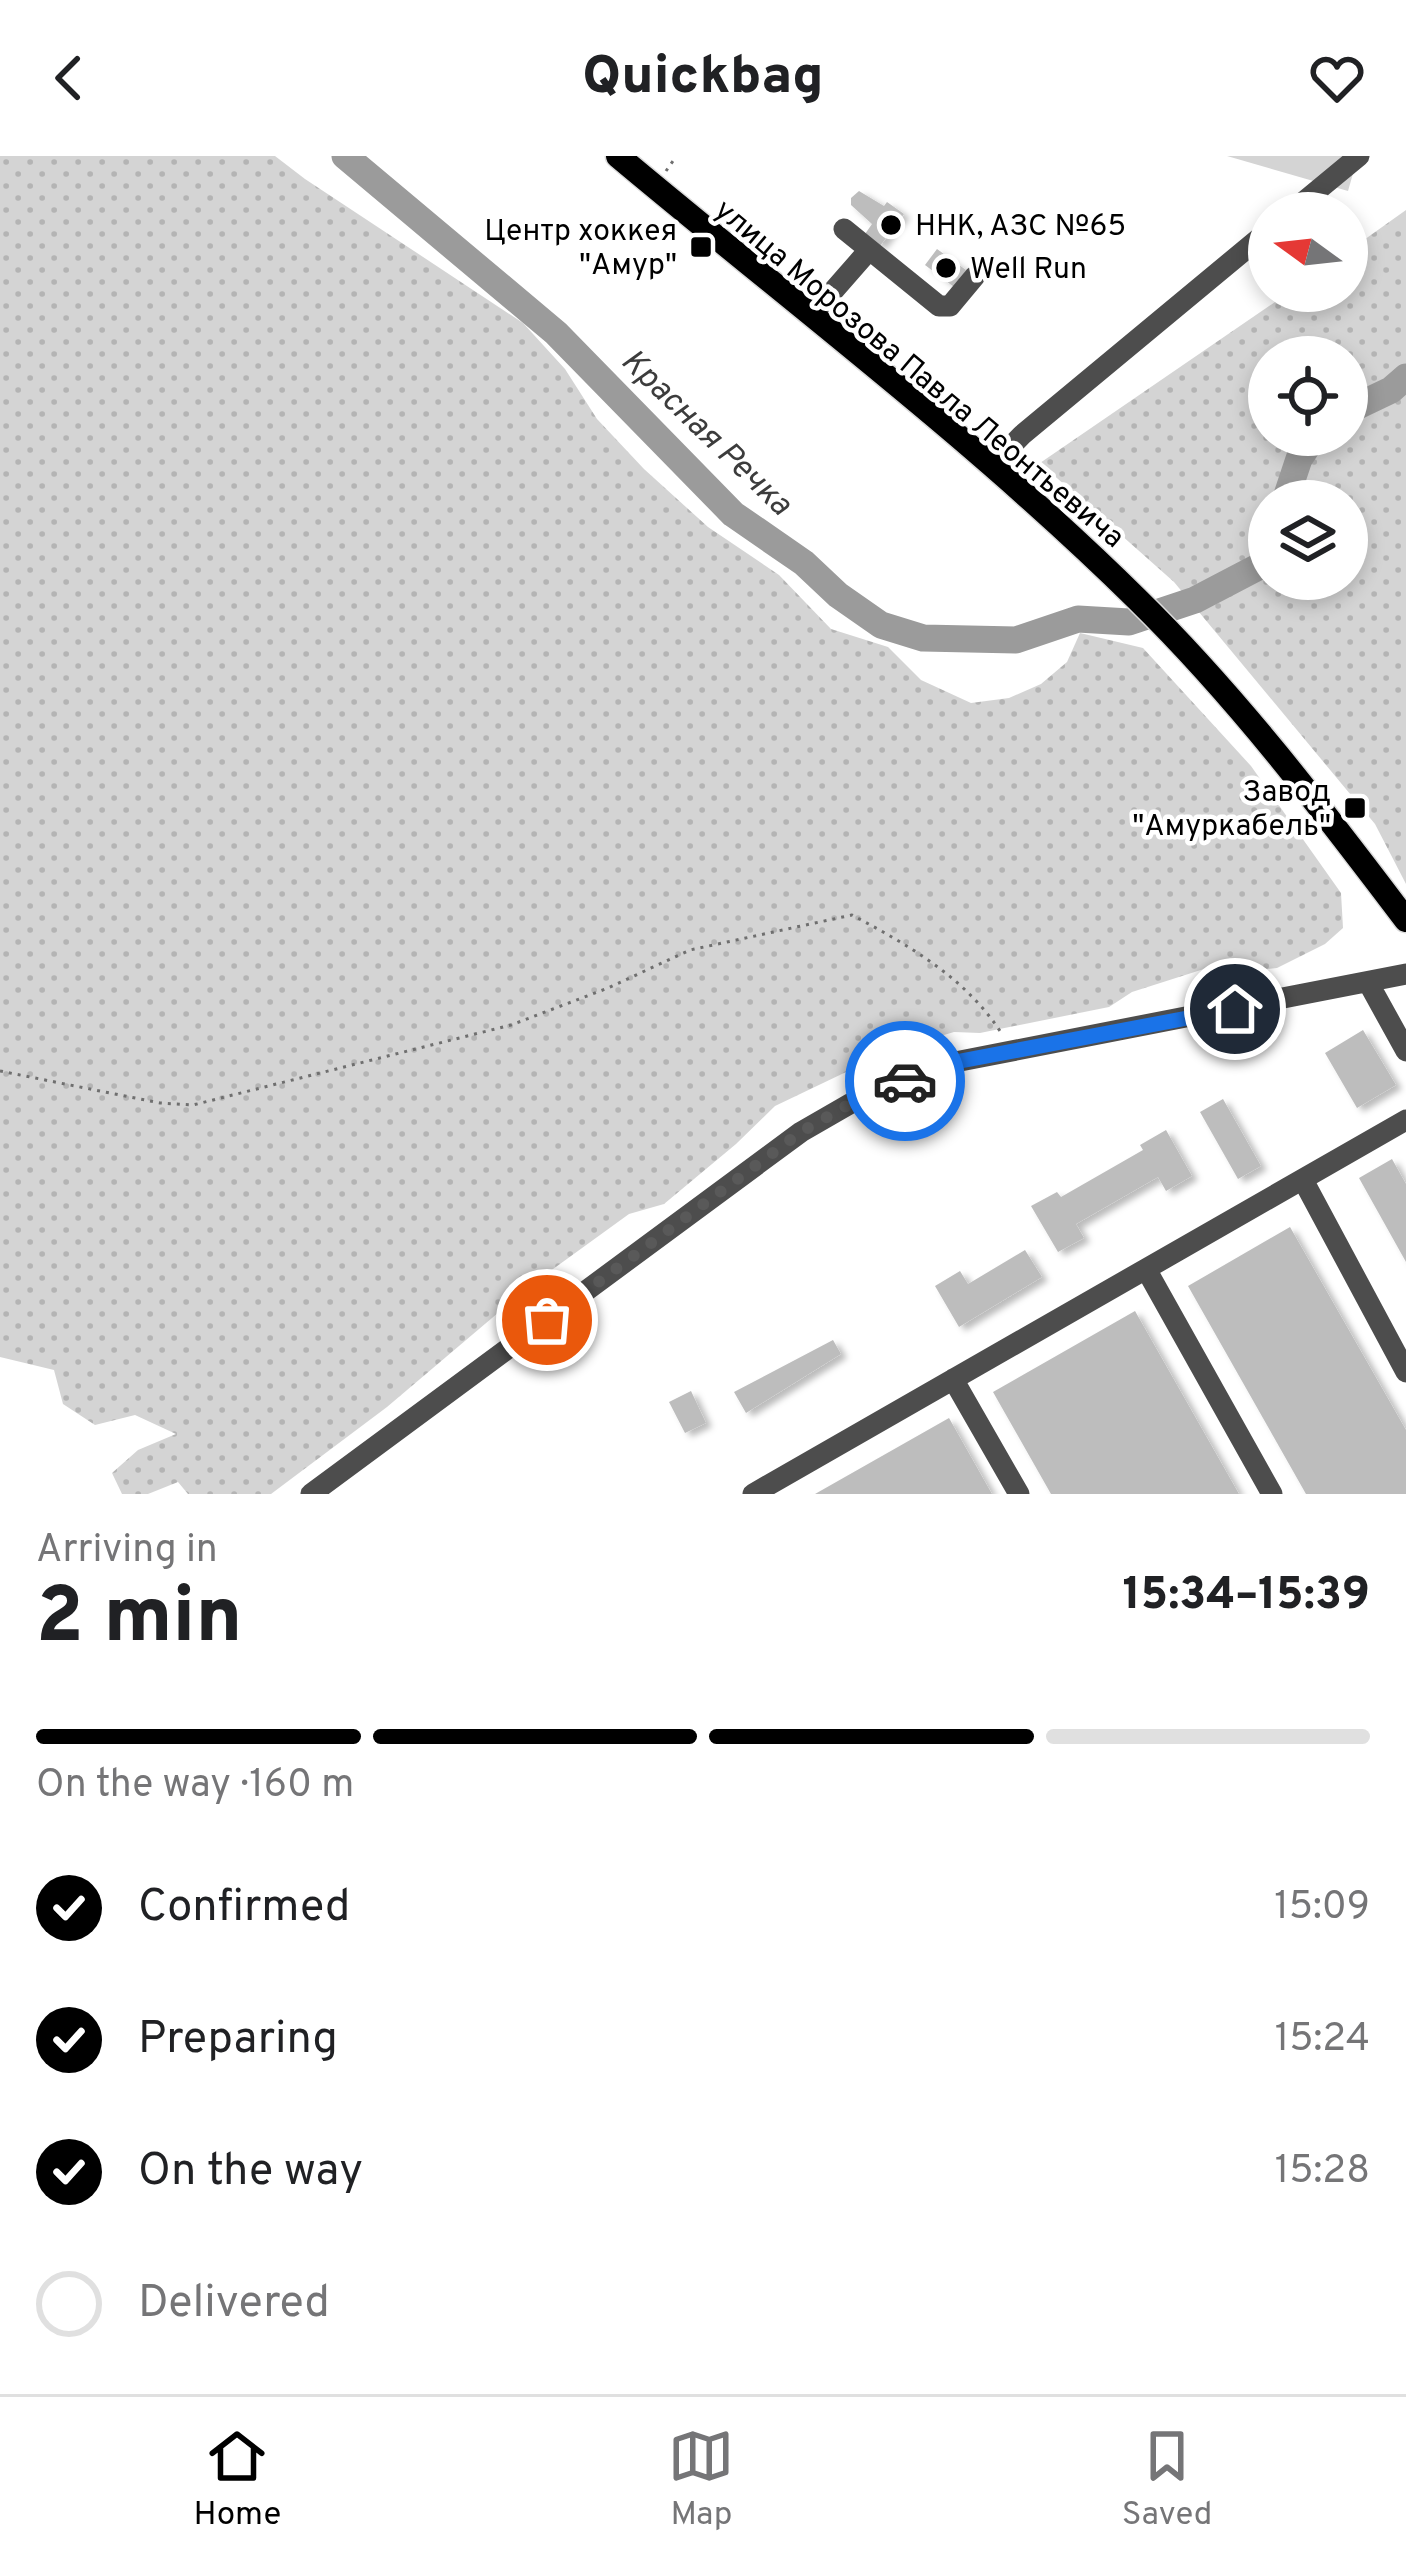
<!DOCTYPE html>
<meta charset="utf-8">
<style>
:root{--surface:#fff;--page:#f6f6f6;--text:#202124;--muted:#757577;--line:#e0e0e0;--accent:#000}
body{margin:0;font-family:Overpass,sans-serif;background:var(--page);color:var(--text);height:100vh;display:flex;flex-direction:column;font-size:45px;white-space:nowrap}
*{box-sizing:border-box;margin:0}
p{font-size:39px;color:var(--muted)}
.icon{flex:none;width:66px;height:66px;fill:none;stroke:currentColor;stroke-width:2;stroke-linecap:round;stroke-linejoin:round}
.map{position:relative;height:1338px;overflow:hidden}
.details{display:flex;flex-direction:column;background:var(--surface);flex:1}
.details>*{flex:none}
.needle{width:78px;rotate:285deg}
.fabs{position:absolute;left:1248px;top:36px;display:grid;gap:24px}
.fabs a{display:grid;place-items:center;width:120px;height:120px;border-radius:50%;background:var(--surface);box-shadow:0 6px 18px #0003;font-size:60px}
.pin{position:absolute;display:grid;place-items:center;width:102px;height:102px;color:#fff;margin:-51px;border:6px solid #fff;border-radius:50%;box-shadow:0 3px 12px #0007}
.courier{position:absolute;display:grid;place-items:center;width:120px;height:120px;margin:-60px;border:9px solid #1a73e8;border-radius:50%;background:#fff;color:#222;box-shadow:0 3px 15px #0007}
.headline em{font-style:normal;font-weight:800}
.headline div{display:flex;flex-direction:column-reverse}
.headline{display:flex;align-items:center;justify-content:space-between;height:204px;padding:0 36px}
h1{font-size:78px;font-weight:800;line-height:90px}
.bar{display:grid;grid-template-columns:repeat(4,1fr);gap:18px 12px;align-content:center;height:144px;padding:0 36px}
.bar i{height:15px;border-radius:9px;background:var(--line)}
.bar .selected{background:var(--accent)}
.bar p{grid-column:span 4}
ol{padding:0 36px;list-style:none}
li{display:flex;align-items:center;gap:36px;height:132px}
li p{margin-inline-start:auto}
li .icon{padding:12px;border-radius:50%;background:var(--accent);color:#fff;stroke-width:4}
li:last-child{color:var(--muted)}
li i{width:66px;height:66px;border:6px solid var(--line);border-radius:50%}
header{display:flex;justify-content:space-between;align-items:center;height:156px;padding:0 36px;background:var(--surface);font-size:54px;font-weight:800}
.tabs{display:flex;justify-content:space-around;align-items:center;height:168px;border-top:3px solid var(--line);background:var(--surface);font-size:33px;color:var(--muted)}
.tabs a{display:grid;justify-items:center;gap:6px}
.tabs .selected{color:var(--accent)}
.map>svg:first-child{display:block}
.grass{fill:url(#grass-dots);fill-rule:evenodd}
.garden{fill:#d4d4d4}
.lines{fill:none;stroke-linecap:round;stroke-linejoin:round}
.river{stroke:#9b9b9b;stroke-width:27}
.building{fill:#bdbdbd;filter:url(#shadow)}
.major-casing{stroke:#dbdbdb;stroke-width:27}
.path{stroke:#6f6f6f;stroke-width:3;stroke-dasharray:3 6;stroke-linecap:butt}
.minor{stroke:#4d4d4d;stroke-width:21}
.major{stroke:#000;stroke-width:24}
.done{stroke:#595959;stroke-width:12;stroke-dasharray:0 21.6}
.route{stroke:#1a73e8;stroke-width:15}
.poi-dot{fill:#000;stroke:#fff;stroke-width:4.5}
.labels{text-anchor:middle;stroke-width:9;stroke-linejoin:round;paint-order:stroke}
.poi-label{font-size:30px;fill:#000;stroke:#fff;text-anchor:start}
.street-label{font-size:30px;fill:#000;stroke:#fff}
.water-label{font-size:33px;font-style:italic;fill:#3c3c3c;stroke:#fff}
</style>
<header><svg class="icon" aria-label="back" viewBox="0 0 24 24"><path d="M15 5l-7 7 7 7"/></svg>Quickbag<svg class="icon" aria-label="heart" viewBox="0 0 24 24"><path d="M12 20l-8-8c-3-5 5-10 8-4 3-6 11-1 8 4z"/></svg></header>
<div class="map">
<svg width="1406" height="1338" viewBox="0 0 1406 1338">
<defs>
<pattern id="grass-dots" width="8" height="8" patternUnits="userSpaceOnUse" patternTransform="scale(3)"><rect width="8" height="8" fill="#d4d4d4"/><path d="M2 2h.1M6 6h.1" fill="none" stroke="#b4b4b4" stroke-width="1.8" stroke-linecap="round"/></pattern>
<filter id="shadow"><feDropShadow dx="6" dy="4" stdDeviation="3" flood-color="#0004"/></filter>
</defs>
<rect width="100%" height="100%" fill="#fff"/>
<path class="grass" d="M 0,0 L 275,0 L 305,23 L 523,167 L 565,213 L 597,263 L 644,313 L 708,371 L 779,419 L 831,473 L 888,491 L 921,524 L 971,547 L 1009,542 L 1041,528 L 1067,506 L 1080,477 L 1143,492 L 1251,610 L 1341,737 L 1343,772 L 1325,788 L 1277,812 L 1242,816 L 1204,813 L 1132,836 L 1109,851 L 980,877 L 954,876 L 890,895 L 775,950 L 736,988 L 664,1048 L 629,1058 L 531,1129 L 387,1251 L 271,1338 L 188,1338 L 178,1326 L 148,1338 L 122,1338 L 112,1317 L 138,1294 L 176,1278 L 135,1259 L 95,1269 L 63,1248 L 54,1214 L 0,1201 Z
M 1406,54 L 1406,728 L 1375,668 L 1174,426 L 1040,307 L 1291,135 L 1347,135 L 1347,96 ZM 1269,201 L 1347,201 L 1347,279 L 1269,279 ZM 1269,345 L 1347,345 L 1347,423 L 1269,423 Z"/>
<path class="garden" d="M 1227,0 L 1358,0 L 1348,35 Z"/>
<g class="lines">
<path class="river" d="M 345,0 L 556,177 L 733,358 L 804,407 L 838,439 L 881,469 L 923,482 L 1016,484 L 1078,463 L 1129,466 L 1195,444 L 1260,410 L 1269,399
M 1347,255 L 1391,234 L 1406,221
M 1285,345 L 1299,303 L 1315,279"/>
</g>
<path class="building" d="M 859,35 L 884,50 L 887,46 L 904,58 L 880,90 L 865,78 L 872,68 L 851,49 L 851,42 Z
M 937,93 L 966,114 L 954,131 L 925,109 Z
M 1363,874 L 1396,929 L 1357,952 L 1325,897 Z
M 1223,943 L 1261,1010 L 1238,1023 L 1200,956 Z
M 1166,974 L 1192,1020 L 1166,1035 L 1158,1021 L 1076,1068 L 1084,1082 L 1058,1096 L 1031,1050 L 1057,1036 L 1061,1041 L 1143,994 L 1140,989 Z
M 1392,1003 L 1406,1028 L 1406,1106 L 1359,1022 Z
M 1290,1071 L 1406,1274 L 1406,1338 L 1306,1338 L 1188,1130 Z
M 1025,1094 L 1042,1121 L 959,1171 L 935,1130 L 960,1115 L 968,1128 Z
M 1135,1155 L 1239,1338 L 1051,1338 L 993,1236 Z
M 833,1184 L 841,1198 L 746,1257 L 734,1236 Z
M 691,1235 L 706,1267 L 685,1277 L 669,1246 Z
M 949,1262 L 992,1338 L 815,1338 Z"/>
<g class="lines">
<g class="major-casing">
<path id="major" d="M 618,0 C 792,146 975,283 1137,443 C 1237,541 1322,653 1406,764"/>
</g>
<path class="path" d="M 666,15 L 673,5
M 0,915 L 160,947 L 193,949 L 511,869 L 608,832 L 690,794 L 852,759 C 910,790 966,822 1002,878"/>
<path class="minor" d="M 1290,57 L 1359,0
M 844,73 L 939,150 L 950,150 L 975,120
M 813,158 L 869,94
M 992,310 L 1022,279 L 1269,74
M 1369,828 L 1406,895
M 1303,1024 L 1406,1216
M 1146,1113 L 1272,1338
M 953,1223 L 1019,1338
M 311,1338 L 801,976 L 860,942 L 950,907 L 1406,818
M 753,1338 L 1406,964"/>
<use href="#major" class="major"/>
</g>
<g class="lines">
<path class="done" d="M 547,1164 L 801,976 L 860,942 L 905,925"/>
<path class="route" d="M 905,925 L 950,907 L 1235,853"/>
</g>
<g class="poi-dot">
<circle cx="891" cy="69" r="12"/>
<rect x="689" y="79" width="24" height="24" rx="6"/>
<circle cx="946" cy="112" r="12"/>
<rect x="1343" y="640" width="24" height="24" rx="6"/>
</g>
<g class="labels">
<g class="poi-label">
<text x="915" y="79">ННК, АЗС №65</text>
<text x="677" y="84" text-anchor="end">Центр хоккея<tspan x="677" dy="34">"Амур"</tspan></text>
<text x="970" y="122">Well Run</text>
<text x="1331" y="645" text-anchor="end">Завод<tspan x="1331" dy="34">"Амуркабель"</tspan></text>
</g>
<g class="street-label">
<text transform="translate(920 217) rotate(40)" y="10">улица Морозова Павла Леонтьевича</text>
</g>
<g class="water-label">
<text transform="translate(708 275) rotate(44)" y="12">Красная Речка</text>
</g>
</g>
</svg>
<div class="fabs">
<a><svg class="needle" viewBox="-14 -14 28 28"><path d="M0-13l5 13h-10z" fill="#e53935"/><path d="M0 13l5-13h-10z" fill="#757577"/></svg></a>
<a><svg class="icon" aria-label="locate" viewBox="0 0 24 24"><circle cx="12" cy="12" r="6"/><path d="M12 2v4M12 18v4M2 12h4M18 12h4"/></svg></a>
<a><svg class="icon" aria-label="layers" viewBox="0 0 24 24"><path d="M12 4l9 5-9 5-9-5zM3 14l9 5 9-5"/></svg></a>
</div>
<div class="pin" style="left:547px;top:1164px;background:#ea580c"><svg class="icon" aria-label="bag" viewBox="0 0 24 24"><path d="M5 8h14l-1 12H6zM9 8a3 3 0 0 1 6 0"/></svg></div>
<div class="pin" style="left:1235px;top:853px;background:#1f2937"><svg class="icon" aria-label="home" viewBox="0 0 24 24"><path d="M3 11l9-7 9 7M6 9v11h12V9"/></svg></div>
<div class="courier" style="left:905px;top:925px"><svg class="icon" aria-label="car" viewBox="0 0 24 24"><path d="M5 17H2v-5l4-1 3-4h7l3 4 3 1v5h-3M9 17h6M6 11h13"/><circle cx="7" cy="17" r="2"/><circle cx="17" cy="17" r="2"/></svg></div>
</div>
<section class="details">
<div class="headline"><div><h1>2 min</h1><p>Arriving in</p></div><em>15:34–15:39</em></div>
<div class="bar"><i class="selected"></i><i class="selected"></i><i class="selected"></i><i></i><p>On the way · 160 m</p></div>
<ol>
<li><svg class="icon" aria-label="check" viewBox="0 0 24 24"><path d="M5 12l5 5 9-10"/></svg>Confirmed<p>15:09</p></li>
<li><svg class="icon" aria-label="check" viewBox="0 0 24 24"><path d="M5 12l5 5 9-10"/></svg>Preparing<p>15:24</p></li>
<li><svg class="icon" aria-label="check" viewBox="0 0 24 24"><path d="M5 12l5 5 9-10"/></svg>On the way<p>15:28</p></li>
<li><i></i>Delivered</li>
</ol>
</section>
<nav class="tabs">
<a class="selected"><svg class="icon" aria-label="home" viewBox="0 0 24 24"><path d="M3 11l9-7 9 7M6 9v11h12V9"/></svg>Home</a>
<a><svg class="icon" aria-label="map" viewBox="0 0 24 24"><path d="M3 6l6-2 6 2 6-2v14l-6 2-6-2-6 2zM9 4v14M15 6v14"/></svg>Map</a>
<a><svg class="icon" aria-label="saved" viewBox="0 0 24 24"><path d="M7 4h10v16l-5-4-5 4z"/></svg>Saved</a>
</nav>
